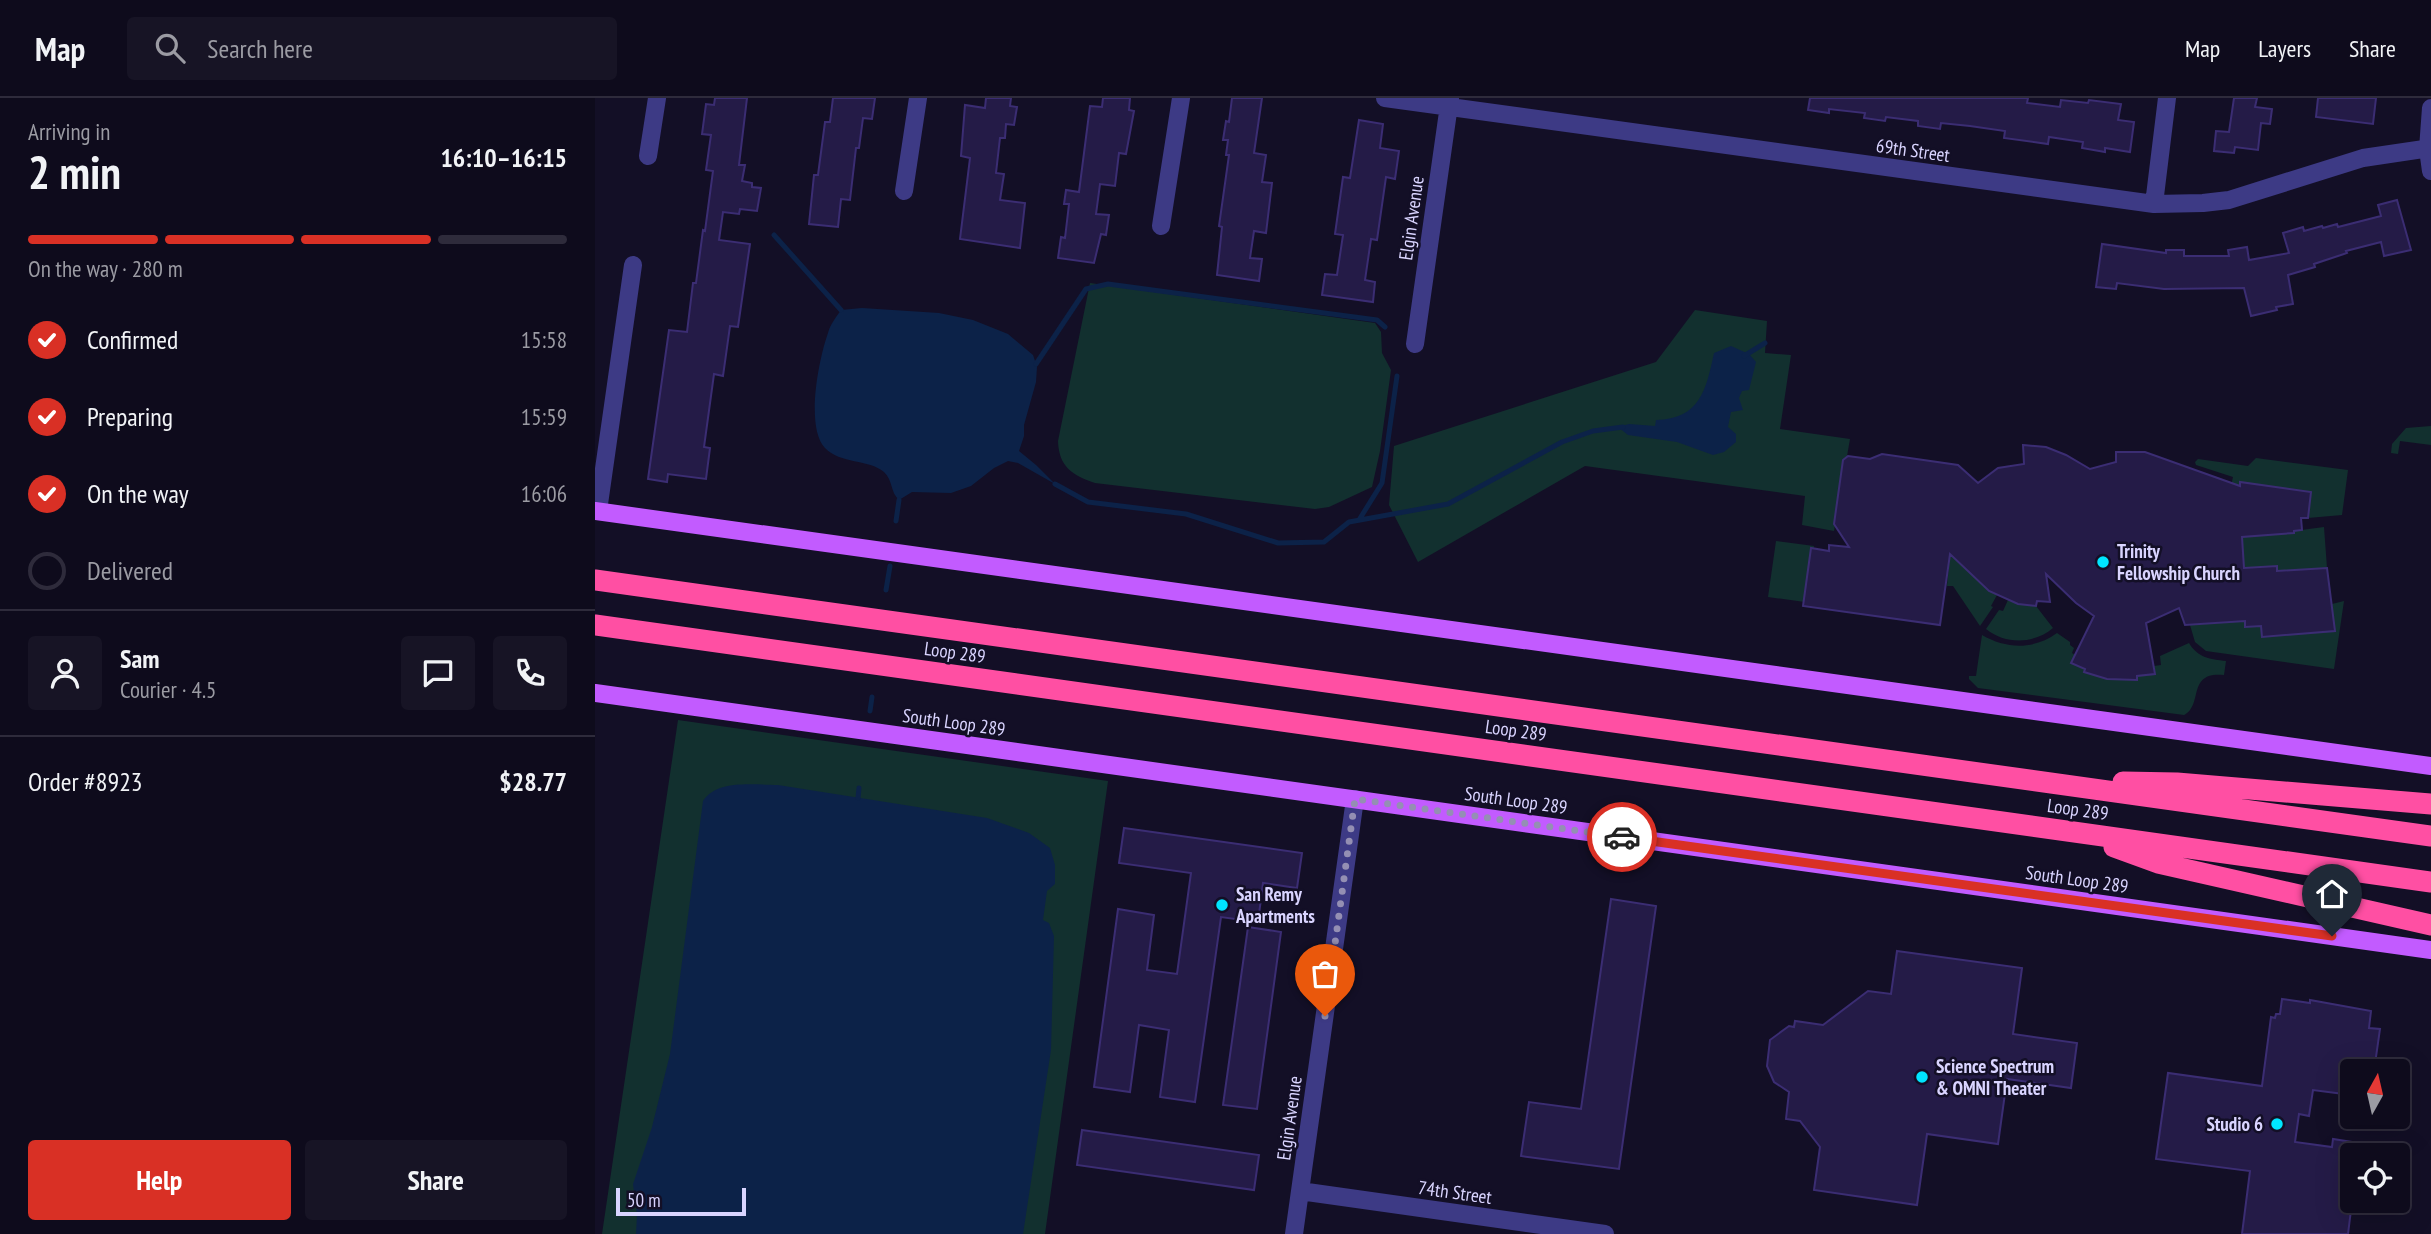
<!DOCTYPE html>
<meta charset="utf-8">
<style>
:root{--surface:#0e0b1c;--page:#171425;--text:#f1f3f6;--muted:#9b9ba3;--line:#2e2b3b;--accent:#d93025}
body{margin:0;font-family:"PT Sans Narrow",sans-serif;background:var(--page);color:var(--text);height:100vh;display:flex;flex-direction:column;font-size:26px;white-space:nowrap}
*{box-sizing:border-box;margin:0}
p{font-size:23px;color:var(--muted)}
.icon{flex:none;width:38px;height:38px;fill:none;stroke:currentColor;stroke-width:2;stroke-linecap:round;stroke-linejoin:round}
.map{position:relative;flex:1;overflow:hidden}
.sheet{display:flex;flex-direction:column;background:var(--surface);width:595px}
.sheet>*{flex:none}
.needle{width:46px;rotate:8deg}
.controls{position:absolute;left:1745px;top:961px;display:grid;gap:14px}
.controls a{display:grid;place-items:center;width:70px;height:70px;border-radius:7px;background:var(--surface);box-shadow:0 7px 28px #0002,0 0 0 2px var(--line);font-size:35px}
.scale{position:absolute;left:21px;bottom:18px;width:130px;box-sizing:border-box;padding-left:7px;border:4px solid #d9d4ff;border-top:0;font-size:19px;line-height:24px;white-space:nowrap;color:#d9d4ff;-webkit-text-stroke:5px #130f26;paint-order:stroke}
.pin{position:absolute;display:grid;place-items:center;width:60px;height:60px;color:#fff;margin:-72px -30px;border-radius:50% 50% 50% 0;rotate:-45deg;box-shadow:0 0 7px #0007}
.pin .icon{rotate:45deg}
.courier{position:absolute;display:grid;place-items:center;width:70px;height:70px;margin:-35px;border:5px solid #d93025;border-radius:50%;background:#fff;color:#222;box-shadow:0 2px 9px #0007}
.headline em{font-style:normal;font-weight:700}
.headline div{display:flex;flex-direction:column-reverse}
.headline{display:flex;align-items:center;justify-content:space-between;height:119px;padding:0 28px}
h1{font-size:46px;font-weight:700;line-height:52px}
.bar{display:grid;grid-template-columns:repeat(4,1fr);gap:10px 7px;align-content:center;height:84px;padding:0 28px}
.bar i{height:9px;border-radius:5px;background:var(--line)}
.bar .current{background:var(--accent)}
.bar p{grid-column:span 4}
.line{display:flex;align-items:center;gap:18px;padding:0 28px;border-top:2px solid var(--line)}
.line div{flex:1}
.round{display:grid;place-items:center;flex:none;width:74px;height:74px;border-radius:7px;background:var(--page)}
ol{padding:0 28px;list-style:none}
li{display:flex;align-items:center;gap:21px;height:77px}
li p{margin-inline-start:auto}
li .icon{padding:7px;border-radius:50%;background:var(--accent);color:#fff;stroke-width:4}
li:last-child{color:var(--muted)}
li i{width:38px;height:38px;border:4px solid var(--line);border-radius:50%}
.button{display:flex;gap:14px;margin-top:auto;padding:14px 28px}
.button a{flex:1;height:80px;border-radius:7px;background:var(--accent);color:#fff;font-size:28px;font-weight:700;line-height:80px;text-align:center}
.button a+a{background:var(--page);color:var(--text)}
header{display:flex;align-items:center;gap:42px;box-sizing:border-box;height:98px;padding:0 35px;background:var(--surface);border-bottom:2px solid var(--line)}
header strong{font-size:33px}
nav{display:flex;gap:38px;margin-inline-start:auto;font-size:24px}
.search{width:490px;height:63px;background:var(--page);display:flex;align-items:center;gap:18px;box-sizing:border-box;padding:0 24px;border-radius:7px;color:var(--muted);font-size:26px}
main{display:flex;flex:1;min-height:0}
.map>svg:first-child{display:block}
.green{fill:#12302f}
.water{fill:#0c2248}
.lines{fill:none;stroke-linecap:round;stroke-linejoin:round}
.stream{stroke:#0c2248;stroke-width:5}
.building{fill:#241b47;stroke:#3b2d73;stroke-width:2}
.minor{stroke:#3d3a85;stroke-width:18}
.major{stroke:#c25bff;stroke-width:18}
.highway{stroke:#ff4fa3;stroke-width:21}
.done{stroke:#948fb3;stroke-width:7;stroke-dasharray:0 12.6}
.route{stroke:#d93025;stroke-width:9}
.poi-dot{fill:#00e5ff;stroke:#130f26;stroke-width:2.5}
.labels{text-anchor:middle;stroke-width:5;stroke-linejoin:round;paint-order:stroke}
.street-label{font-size:19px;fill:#d9d4ff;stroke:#130f26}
.poi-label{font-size:19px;font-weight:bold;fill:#d9d4ff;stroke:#130f26;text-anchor:start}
</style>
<header>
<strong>Map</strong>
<div class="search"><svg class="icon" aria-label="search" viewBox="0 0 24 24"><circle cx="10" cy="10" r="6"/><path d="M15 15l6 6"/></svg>Search here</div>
<nav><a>Map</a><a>Layers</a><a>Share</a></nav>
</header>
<main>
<section class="sheet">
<div class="headline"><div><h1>2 min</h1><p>Arriving in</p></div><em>16:10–16:15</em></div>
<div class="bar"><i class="current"></i><i class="current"></i><i class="current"></i><i></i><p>On the way · 280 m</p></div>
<ol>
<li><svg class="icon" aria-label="check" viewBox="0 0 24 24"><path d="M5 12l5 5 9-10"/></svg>Confirmed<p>15:58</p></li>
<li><svg class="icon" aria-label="check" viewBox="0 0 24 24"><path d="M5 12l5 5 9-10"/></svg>Preparing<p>15:59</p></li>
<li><svg class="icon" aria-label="check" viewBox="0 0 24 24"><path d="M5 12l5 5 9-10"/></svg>On the way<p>16:06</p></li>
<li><i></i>Delivered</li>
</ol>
<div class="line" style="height:126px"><a class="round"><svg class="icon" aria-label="person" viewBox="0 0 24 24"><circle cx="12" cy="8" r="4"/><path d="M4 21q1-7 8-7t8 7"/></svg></a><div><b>Sam</b><p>Courier · 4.5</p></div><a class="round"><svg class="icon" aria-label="chat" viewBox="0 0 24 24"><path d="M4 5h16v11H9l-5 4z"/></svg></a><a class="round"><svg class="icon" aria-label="phone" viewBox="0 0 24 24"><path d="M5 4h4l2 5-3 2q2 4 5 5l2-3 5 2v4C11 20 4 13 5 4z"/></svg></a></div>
<div class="line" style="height:91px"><div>Order #8923</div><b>$28.77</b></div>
<div class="button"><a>Help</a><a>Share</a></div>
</section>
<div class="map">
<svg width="1836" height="1136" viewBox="0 0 1836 1136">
<rect width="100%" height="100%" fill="#130f26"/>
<path class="green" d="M 495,185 L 780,225 L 786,234 L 787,255 L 796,272 L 785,353 L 777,389 L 734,409 L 720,411 L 500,385 C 477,377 464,369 463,343 Z
M 1100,212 L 1172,223 L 1170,255 L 1196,257 L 1185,331 L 1255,341 L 1239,433 L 1207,427 L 1210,398 L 990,368 L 823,464 L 794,407 L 799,348 L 1061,264 Z
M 1836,328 L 1836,347 L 1805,343 L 1803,356 L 1796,355 L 1797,346 L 1811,330 Z
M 1661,360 L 1753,372 L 1747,417 L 1713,420 L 1716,394 L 1646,384 L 1645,389 L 1636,388 L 1638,379 L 1601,367 L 1600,364 L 1603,361 L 1653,368 Z
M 1729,429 L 1732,470 L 1682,473 L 1682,468 L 1649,470 L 1647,439 L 1699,435 L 1699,433 Z
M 1181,443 L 1219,448 L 1216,466 L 1217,505 L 1173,499 Z
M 1363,448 L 1365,466 L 1394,493 L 1402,497 L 1396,508 L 1398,509 L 1385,528 L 1358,488 L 1352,488 L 1355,457 Z
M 1413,502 L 1423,506 L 1441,508 L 1458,530 C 1439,546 1411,547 1391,531 L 1404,512 L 1408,513 Z
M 1749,503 L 1739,571 L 1611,553 L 1600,544 L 1595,527 L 1650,523 L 1666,528 L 1667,539 L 1739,533 L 1737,506 Z
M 1462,535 L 1475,544 L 1475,547 L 1479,550 L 1477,555 L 1480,557 L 1477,565 L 1490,571 L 1542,582 L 1542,578 L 1560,576 L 1559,568 L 1566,567 L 1565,558 L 1594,545 C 1603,560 1615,561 1631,563 L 1629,577 C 1591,573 1609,607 1589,617 L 1383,590 L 1374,581 L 1374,578 L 1381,578 L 1387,537 C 1411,551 1439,552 1462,535 Z
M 83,622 L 513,683 L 450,1136 L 7,1136 Z"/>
<path class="water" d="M 267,210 L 344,215 L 378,222 L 413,236 L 438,257 L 442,269 L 441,284 L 429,327 L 429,338 L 424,353 L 441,367 L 460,386 L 423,365 L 413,363 L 399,370 L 376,388 L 356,395 L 317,394 L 304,402 C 295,394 298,382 289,374 C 274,361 245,366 230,350 C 210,329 224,260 233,235 C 235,227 241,219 246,212 Z
M 1136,248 L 1154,256 L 1161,264 L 1154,292 L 1147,293 L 1144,300 L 1148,312 L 1136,314 L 1133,329 L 1141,336 L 1141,344 L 1129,354 L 1118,357 L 1082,344 L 1033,337 L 1023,329 L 1034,326 L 1060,328 L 1061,322 C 1105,321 1111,292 1119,255 Z
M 183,687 L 392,720 L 434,735 L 455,750 L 460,767 L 460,786 L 452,793 L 448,822 L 454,825 L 459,838 L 456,952 L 428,1136 L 41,1136 L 42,1117 L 38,1086 L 57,1029 L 75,956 L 108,703 C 122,681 159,687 183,687 Z"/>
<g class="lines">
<path class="stream" d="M 179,137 L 246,212
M 1149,258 L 1170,245
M 441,266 L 491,191 L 513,186 L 782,222 L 790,229
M 460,386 L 493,404 L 591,416 L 683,445 L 729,444 L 754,424 L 853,406 L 967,344 L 998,333 L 1028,329
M 764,422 L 787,385 L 802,278
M 301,423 L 304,402
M 291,492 L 295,468
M 275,613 L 277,599
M 263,700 L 264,690"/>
</g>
<path class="building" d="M 120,0 L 152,0 L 144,67 L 150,67 L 147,83 L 157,85 L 157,89 L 166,90 L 162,113 L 145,111 L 144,116 L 128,114 L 124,142 L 155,146 L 143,229 L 135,228 L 128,278 L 119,276 L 109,349 L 115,350 L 111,381 L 73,376 L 72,384 L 53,381 L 74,232 L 92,234 L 98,185 L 101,185 L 108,132 L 110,133 L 118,73 L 111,72 L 116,37 L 107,36 L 111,6 L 119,7 Z
M 238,0 L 280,0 L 277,21 L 268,20 L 264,50 L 261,50 L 255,102 L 246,101 L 243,129 L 214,126 L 219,77 L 223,77 L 230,24 L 235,24 Z
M 391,0 L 416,0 L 415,8 L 422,9 L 419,27 L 411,26 L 410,40 L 405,40 L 401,75 L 409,76 L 405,102 L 430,105 L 425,150 L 365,141 L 375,60 L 366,58 L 370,7 L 390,10 Z
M 508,0 L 535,0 L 534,12 L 539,13 L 531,56 L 524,55 L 520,88 L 505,86 L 501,116 L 514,117 L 511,137 L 506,136 L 499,165 L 463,160 L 466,139 L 470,140 L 474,106 L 469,106 L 471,92 L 484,94 L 495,8 L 507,9 Z
M 637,0 L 667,0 L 659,55 L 671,57 L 667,84 L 677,85 L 671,135 L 659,133 L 655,160 L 667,161 L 664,183 L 622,177 L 627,129 L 624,128 L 634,57 L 631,57 L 633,42 L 628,42 L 631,23 L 634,24 Z
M 1215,0 L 1433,0 L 1432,5 L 1465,9 L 1466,2 L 1493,5 L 1494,2 L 1526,6 L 1523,22 L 1539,24 L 1535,54 L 1510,50 L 1510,54 L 1487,50 L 1488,44 L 1454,39 L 1453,46 L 1409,40 L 1410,33 L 1375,28 L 1346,25 L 1345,31 L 1323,28 L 1323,23 L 1291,19 L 1290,23 L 1269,20 L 1270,15 L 1234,11 L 1234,15 L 1213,12 Z
M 1639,0 L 1662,0 L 1660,9 L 1677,11 L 1675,26 L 1666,25 L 1663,52 L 1640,49 L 1639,55 L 1619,53 L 1621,33 L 1634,34 Z
M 1723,0 L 1781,0 L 1778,26 L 1721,19 Z
M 764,22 L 788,26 L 785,50 L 804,53 L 800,81 L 791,79 L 782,142 L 776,141 L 770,182 L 780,184 L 778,204 L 727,197 L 730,176 L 742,177 L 748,137 L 740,136 L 748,79 L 755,80 Z
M 1802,102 L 1816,152 L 1789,158 L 1786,144 L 1751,153 L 1752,155 L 1719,166 L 1720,169 L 1693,177 L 1698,206 L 1681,209 L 1682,212 L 1656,218 L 1649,190 L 1569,191 L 1522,185 L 1521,191 L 1501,189 L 1507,146 L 1571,155 L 1571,152 L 1589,152 L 1589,158 L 1634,158 L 1633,152 L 1652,149 L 1654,162 L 1694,155 L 1688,135 L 1708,129 L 1709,133 L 1727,128 L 1728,130 L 1742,126 L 1743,129 L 1786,118 L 1783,107 Z
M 1428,347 L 1451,349 L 1471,357 L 1495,371 L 1521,364 L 1521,354 L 1550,354 L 1645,388 L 1645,384 L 1716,394 L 1713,420 L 1706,420 L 1707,432 L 1699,433 L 1699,435 L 1647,439 L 1649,470 L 1682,468 L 1682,473 L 1732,470 L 1740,533 L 1667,539 L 1666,528 L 1650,529 L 1650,523 L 1590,527 L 1584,510 L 1551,525 L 1560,576 L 1542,578 L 1542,582 L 1512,581 L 1489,574 L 1490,571 L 1476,565 L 1499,518 L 1481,505 L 1451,476 L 1455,504 L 1442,503 L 1441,508 L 1423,506 L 1394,493 L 1355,456 L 1345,527 L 1208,508 L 1216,450 L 1234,453 L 1234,447 L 1254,449 L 1239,426 L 1248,362 L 1253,358 L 1275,361 L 1287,356 L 1363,367 L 1383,385 L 1403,370 L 1429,366 Z
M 529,730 L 707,755 L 702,790 L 668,785 L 663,824 L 626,819 L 600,1004 L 565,999 L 574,932 L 544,927 L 535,994 L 499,989 L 523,811 L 559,817 L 552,872 L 582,876 L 596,775 L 524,765 Z
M 1016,801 L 1061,808 L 1024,1071 L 926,1058 L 934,1004 L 986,1011 Z
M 653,829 L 686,834 L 662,1011 L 628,1007 Z
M 1302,853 L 1427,870 L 1418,936 L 1482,945 L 1476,990 L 1412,981 L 1403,1046 L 1332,1036 L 1322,1107 L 1219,1092 L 1225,1049 L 1205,1023 L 1191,1021 L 1194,994 L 1179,984 L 1172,968 L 1175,942 L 1194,928 L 1199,929 L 1200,923 L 1228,927 L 1273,893 L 1296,896 Z
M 1687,901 L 1715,905 L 1715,902 L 1776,913 L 1774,930 L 1785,931 L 1779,973 L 1757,973 L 1757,997 L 1718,992 L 1714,1018 L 1704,1016 L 1700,1044 L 1737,1049 L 1738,1041 L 1789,1049 L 1789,1057 L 1757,1057 L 1757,1104 L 1753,1136 L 1647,1136 L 1655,1073 L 1561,1061 L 1573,975 L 1667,988 L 1676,919 L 1680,920 L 1681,916 L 1685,916 Z
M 487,1032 L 664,1057 L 659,1092 L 482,1067 Z"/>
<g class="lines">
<path class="minor" d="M 790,0 L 1559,106 L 1608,105 L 1634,102 L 1768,60 L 1836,50
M 1836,10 L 1833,51 L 1836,73
M 53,58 L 62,0
M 309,93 L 323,0
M 1559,106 L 1572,0
M 566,128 L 586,0
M 820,246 L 855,0
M 3,413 L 38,167
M 705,1093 L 1010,1136
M 699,1136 L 760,701"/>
<path class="major" d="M 0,413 L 1836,668
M 0,595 L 1836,852"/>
<path class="highway" d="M 0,482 L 1836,738
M 0,527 L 1836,784
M 1528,684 L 1582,685 L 1836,706
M 1519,749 L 1563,765 L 1836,827"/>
</g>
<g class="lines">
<path class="done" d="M 730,918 L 760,701 L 1027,739"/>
<path class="route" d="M 1027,739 L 1737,838"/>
</g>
<g class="poi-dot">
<circle cx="1508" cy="464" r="7"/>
<circle cx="627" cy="807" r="7"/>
<circle cx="1327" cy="979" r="7"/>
<circle cx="1682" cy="1026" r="7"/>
</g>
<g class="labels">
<g class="street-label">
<text transform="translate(1318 52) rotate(8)" y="7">69th Street</text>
<text transform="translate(816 120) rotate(-82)" y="7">Elgin Avenue</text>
<text transform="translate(360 554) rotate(8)" y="7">Loop 289</text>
<text transform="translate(359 624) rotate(8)" y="7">South Loop 289</text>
<text transform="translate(921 632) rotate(8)" y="7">Loop 289</text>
<text transform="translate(921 702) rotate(8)" y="7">South Loop 289</text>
<text transform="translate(1483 711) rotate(8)" y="7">Loop 289</text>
<text transform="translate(1482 781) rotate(8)" y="7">South Loop 289</text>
<text transform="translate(694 1020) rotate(-82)" y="7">Elgin Avenue</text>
<text transform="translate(860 1094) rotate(8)" y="7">74th Street</text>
</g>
<g class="poi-label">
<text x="1522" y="460">Trinity<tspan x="1522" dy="22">Fellowship Church</tspan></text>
<text x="641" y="803">San Remy<tspan x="641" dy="22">Apartments</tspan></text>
<text x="1341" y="975">Science Spectrum<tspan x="1341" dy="22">&amp; OMNI Theater</tspan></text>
<text x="1668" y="1033" text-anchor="end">Studio 6</text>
</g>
</g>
</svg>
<div class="controls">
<a><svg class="needle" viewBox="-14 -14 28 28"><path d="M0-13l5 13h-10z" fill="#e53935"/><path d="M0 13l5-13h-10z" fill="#9b9ba3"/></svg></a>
<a><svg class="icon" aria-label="locate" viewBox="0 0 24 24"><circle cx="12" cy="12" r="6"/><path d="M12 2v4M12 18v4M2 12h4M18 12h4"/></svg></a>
</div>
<div class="scale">50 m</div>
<div class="pin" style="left:730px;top:918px;background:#ea580c"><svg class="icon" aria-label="bag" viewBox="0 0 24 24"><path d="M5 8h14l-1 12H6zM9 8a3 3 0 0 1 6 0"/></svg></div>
<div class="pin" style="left:1737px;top:838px;background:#1f2937"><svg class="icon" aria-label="home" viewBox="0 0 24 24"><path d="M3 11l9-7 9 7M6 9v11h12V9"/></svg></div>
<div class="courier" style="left:1027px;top:739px"><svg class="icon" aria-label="car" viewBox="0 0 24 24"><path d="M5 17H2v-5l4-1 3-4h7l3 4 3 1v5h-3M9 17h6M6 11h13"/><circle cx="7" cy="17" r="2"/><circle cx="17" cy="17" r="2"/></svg></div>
</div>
</main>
